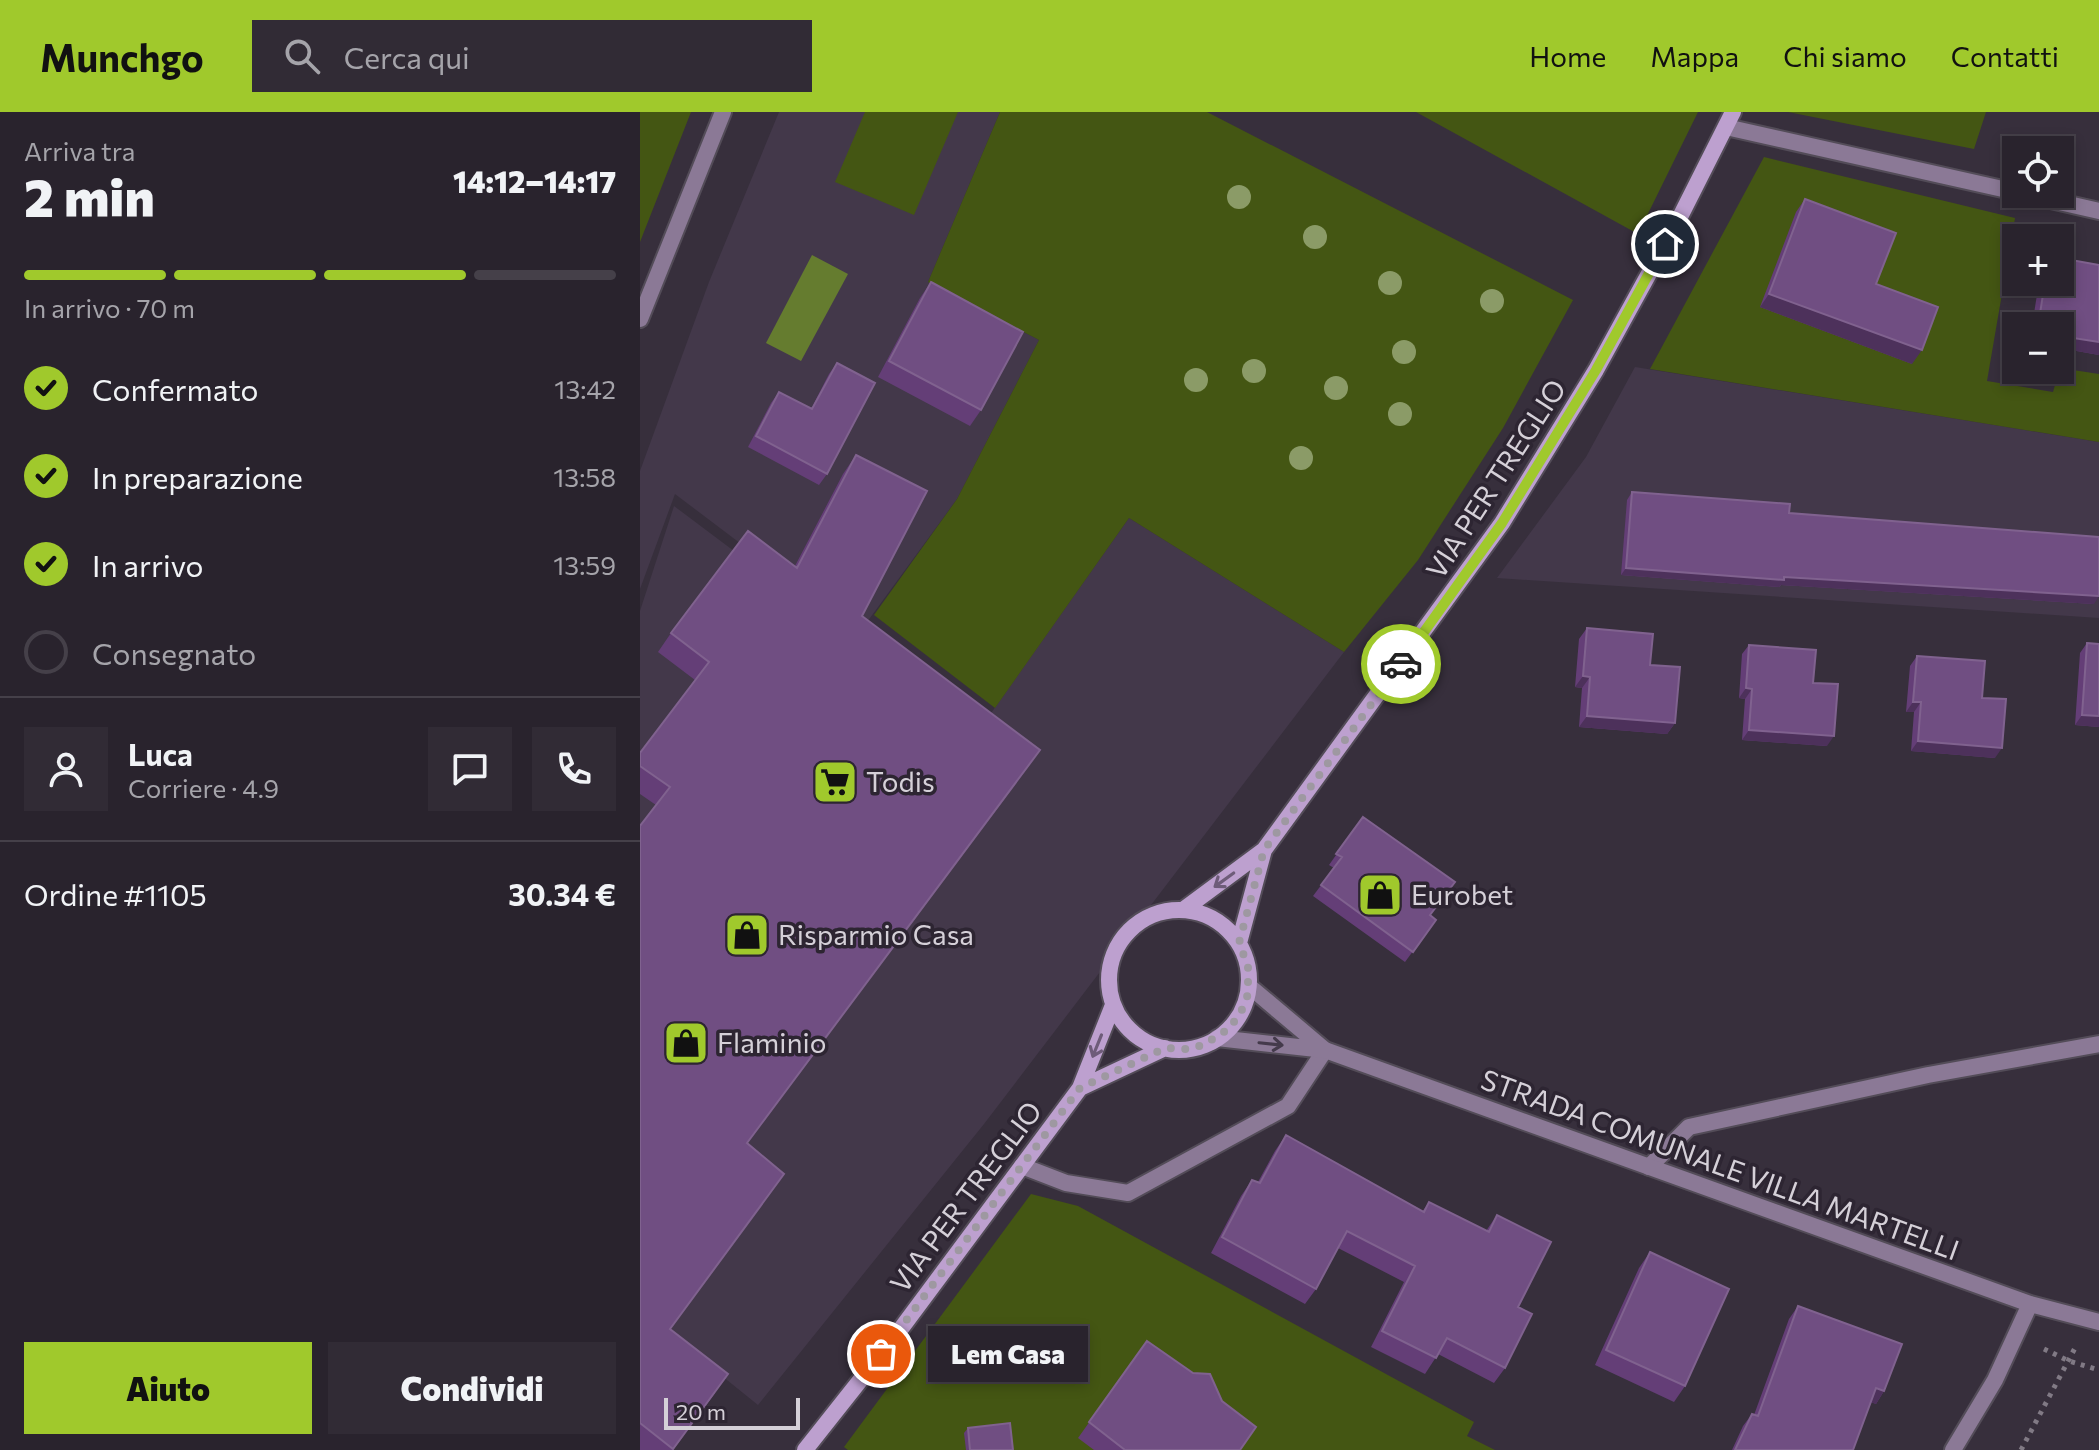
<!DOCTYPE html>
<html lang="it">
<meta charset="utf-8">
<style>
:root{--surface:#29232d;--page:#312b35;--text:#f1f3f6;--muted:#a5a4aa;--line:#454049;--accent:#a0c92c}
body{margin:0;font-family:Commissioner,sans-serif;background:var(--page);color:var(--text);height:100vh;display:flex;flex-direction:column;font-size:30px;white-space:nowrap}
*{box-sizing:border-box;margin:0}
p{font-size:26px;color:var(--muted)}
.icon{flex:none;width:44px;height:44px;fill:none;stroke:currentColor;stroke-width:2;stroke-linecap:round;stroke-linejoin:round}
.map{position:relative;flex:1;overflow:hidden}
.panel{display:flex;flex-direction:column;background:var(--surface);width:640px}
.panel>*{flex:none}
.buttons{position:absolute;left:1362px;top:24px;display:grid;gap:16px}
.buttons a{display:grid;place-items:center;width:72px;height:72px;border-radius:0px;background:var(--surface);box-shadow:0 4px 12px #0003,0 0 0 2px var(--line);font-size:40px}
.scale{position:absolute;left:24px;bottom:20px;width:136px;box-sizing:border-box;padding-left:8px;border:4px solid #d5d0d8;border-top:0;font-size:22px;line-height:28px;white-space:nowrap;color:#d5d0d8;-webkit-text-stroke:6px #2d2532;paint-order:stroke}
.pin{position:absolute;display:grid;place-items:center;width:68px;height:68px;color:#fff;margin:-34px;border:4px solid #fff;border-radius:50%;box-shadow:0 2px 8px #0007}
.courier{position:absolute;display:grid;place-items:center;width:80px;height:80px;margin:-40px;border:6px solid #a0c92c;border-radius:50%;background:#fff;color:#222;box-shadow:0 2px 10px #0007}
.bubble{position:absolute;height:56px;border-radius:0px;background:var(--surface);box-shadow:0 4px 12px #0003,0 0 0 2px var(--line);font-size:26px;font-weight:800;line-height:56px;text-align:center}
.overview em{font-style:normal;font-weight:800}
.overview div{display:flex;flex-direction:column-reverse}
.overview{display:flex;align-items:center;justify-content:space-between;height:136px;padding:0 24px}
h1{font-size:52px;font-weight:800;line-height:60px}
.bar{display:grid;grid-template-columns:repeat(4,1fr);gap:12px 8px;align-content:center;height:96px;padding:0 24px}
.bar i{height:10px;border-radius:6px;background:var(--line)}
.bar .current{background:var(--accent)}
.bar p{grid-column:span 4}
.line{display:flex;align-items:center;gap:20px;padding:0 24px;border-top:2px solid var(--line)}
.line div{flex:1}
.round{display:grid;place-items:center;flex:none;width:84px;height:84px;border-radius:0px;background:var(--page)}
ol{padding:0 24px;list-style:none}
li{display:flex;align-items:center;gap:24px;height:88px}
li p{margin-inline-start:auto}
li .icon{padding:8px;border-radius:50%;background:var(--accent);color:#111;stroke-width:4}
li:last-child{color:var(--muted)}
li i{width:44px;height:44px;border:4px solid var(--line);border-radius:50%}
.action{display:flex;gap:16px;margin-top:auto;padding:16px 24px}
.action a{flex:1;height:92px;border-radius:0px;background:var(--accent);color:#111;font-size:32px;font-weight:800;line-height:92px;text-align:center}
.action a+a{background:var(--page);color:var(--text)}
header{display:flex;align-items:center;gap:48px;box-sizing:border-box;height:112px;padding:0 40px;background:var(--accent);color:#111}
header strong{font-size:38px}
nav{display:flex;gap:44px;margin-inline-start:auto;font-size:28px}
.search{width:560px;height:72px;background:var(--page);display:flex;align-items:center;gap:20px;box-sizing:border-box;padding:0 28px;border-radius:0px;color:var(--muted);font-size:30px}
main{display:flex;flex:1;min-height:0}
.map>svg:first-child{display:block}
.built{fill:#43384a}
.green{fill:#445613}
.water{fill:#657c2f}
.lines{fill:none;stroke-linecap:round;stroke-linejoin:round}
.lane-casing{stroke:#534c58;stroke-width:20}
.street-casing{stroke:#534c58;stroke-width:20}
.secondary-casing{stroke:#534c58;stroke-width:20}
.path{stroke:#817a85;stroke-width:5;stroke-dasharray:4 6;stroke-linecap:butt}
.lane{stroke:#8b7996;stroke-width:16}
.street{stroke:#8b7996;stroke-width:16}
.secondary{stroke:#bda0cf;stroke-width:16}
.tree{fill:#8b9b67}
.wall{fill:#643e77}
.shaded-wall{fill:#4d315b}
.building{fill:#704e82;stroke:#80628f;stroke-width:2}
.oneway{stroke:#6e5c79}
.oneway2{stroke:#443a4b}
.done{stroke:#9e98a1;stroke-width:8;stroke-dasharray:0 14.4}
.route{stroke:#a0c92c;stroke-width:10}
.labels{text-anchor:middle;stroke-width:7;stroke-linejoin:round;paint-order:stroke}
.street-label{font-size:28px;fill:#d5d0d8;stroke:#2d2532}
.poi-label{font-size:28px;fill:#d5d0d8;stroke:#2d2532;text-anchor:start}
</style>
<header>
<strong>Munchgo</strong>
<div class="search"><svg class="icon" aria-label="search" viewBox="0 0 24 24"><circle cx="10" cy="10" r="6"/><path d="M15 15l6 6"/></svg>Cerca qui</div>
<nav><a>Home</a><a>Mappa</a><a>Chi siamo</a><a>Contatti</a></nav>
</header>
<main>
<section class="panel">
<div class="overview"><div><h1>2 min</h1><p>Arriva tra</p></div><em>14:12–14:17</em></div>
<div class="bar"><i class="current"></i><i class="current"></i><i class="current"></i><i></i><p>In arrivo · 70 m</p></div>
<ol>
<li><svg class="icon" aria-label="check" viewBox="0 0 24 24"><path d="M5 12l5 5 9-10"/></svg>Confermato<p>13:42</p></li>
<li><svg class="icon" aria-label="check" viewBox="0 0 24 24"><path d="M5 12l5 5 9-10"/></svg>In preparazione<p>13:58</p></li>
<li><svg class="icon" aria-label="check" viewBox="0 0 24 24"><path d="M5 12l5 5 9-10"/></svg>In arrivo<p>13:59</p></li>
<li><i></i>Consegnato</li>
</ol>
<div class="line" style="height:144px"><a class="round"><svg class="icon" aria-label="person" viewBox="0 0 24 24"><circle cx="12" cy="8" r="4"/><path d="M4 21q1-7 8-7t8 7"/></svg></a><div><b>Luca</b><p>Corriere · 4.9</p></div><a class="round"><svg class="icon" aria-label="chat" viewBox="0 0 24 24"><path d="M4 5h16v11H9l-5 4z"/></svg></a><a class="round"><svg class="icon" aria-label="phone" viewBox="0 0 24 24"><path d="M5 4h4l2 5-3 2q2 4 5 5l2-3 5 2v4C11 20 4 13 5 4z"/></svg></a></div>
<div class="line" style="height:104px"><div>Ordine #1105</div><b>30.34 €</b></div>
<div class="action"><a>Aiuto</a><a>Condividi</a></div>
</section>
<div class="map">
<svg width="1459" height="1338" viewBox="0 0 1459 1338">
<rect width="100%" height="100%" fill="#372f3c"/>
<path class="built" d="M 139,0 L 360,0 L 288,170 L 399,228 L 317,387 L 219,521 L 35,382 L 0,477 L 0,359 L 69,170 Z
M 995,255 L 1459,330 L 1459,506 L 857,466 L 946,345 Z
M 34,394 L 337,621 L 489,406 L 704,540 L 344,1012 L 118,1293 L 0,1198 L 0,499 Z"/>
<path class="green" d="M 0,0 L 51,0 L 0,130 Z
M 225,0 L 318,0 L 274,103 L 195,70 Z
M 360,0 L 567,0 L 933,188 L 863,316 L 778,448 L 704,540 L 489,406 L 355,596 L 234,503 L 317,387 L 399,228 L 288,170 Z
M 776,0 L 1058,0 L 998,122 Z
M 1148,0 L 1346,0 L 1334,37 Z
M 1124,45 L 1375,106 L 1347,269 L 1413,280 L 1420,256 L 1459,262 L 1459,330 L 1010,257 Z
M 391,1082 L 438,1094 L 834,1310 L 827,1324 L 855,1338 L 208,1338 L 204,1335 Z"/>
<path class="water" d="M 172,143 L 208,162 L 161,249 L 126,231 Z"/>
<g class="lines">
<g class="lane-casing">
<path id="lane" d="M 1086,15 L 1376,80
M 1384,82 L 1459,99
M 382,1054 L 426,1071 L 488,1081 L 648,994 L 685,938
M 1009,1055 L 1049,1015 L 1288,963 L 1459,932"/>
</g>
<g class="street-casing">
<path id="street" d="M 0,207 L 83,0
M 609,874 L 685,938
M 577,926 L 685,938 L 1390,1192 L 1459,1210
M 1313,1338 L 1355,1268 L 1390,1192"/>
</g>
<g class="secondary-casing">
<path id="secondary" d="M 543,798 L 624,738 L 862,411 L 956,258 L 1039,107 L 1093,0
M469 868a70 70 0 1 1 140 0a70 70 0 1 1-140 0Z
M 599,831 L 624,738
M 440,976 L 525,936
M 165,1338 L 260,1218 L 440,976 L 473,893"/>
</g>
<path class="path" d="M 1404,1237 L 1429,1249 L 1459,1258
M 1381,1338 L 1435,1236"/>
<use href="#lane" class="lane"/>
<use href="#street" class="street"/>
<use href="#secondary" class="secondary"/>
</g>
<g class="tree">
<circle cx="599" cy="85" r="12"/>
<circle cx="675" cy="125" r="12"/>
<circle cx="750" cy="171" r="12"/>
<circle cx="852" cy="189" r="12"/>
<circle cx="764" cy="240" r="12"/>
<circle cx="614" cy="259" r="12"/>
<circle cx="556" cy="268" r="12"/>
<circle cx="696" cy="276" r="12"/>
<circle cx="760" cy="302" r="12"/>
<circle cx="661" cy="346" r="12"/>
</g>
<path class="wall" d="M 1165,87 L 1236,172 L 1272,252 L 1120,195 L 1156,100 Z
M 291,170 L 341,298 L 330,314 L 238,265 L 280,186 Z
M 1399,170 L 1420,170 L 1459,243 L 1420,236 L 1420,214 L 1392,214 Z
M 197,251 L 187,362 L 179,373 L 108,335 L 131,291 L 139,280 L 171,297 L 189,262 Z
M 216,343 L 222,504 L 400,638 L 107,1031 L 30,1217 L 75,1281 L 33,1338 L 0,1338 L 0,714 L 16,693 L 0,682 L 0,641 L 55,568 L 18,540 L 31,521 L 155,454 L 203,362 Z
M 992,380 L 1149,401 L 1454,492 L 1141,473 L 1139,475 L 981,463 L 987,388 Z
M 947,516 L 1010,553 L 1035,611 L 1027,622 L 939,615 L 942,576 L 935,575 L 939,527 Z
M 1447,531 L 1459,615 L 1435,613 L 1440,541 Z
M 1109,533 L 1173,571 L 1187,634 L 1102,628 L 1105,587 L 1099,586 L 1102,542 Z
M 1277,544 L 1342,586 L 1355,646 L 1271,639 L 1274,600 L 1266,600 L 1270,554 Z
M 723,705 L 790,804 L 796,808 L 765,850 L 673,784 L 694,756 L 689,753 Z
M 646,1023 L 782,1100 L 789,1090 L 846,1119 L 857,1103 L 878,1195 L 865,1256 L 854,1271 L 798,1242 L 785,1262 L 731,1235 L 764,1170 L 698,1136 L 676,1177 L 665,1192 L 571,1141 L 601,1084 L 612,1068 L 618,1070 L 635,1039 Z
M 1010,1140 L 1045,1274 L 1034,1290 L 955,1253 L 999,1156 Z
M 1158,1194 L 1244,1279 L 1236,1292 L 1231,1290 L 1213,1338 L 1092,1338 L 1103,1314 L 1112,1302 L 1114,1303 L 1149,1207 Z
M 507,1229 L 600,1338 L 454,1338 L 438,1326 Z
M 328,1316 L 373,1338 L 326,1338 L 324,1321 Z"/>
<path class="shaded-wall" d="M 1129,182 L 1282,238 L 1272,252 L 1120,195 Z
M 1420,224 L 1459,230 L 1459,243 L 1420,236 Z
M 986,456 L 1144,465 L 1459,484 L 1454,492 L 1141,473 L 1139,475 L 981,463 Z
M 943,564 L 950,565 L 942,576 L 935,575 Z
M 1106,576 L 1112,577 L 1105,587 L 1099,586 Z
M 1273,590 L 1281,590 L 1274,600 L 1266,600 Z
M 1442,603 L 1459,604 L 1459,615 L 1435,613 Z
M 947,604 L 1035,611 L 1027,622 L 939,615 Z
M 1109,618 L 1194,624 L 1187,634 L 1102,628 Z
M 1278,629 L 1362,636 L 1355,646 L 1271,639 Z
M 400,638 L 386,658 L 93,1050 L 107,1031 Z
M 1236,1276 L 1244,1279 L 1236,1292 L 1227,1289 Z"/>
<path class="building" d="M 1165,87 L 1256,121 L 1236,172 L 1298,195 L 1282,238 L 1129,182 Z
M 1420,146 L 1459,153 L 1459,230 L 1420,224 L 1420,214 L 1398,214 L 1405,170 L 1420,170 Z
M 291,170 L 383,220 L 341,298 L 249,249 Z
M 197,251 L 235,271 L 187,362 L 116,324 L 139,280 L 172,297 Z
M 216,343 L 287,379 L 222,504 L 400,638 L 107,1031 L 144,1062 L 30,1217 L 88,1262 L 33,1337 L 0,1311 L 0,714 L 30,675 L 0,654 L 0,641 L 69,550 L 31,521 L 108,419 L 157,456 Z
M 992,380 L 1150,392 L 1149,401 L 1459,425 L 1459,484 L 1144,465 L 1144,468 L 986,456 Z
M 947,516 L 1013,522 L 1010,553 L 1040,555 L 1035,611 L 947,604 L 950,565 L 943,564 Z
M 1447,531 L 1459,532 L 1459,604 L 1442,603 Z
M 1109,533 L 1176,538 L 1173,571 L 1198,572 L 1194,624 L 1109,618 L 1112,577 L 1106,576 Z
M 1277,544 L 1345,549 L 1342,586 L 1366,587 L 1362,636 L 1278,629 L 1281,590 L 1273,590 Z
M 723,705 L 815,770 L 790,803 L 796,808 L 773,840 L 681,773 L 702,745 L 696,742 Z
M 646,1023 L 784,1100 L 789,1090 L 849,1120 L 857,1103 L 911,1130 L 878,1195 L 892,1202 L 865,1256 L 807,1226 L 796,1246 L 742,1219 L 775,1154 L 707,1119 L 676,1177 L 582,1125 L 612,1068 L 620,1071 Z
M 1010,1140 L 1089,1177 L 1045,1274 L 966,1238 Z
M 1158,1194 L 1262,1232 L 1244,1279 L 1236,1276 L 1213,1338 L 1095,1338 L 1112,1302 L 1118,1304 Z
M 507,1229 L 553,1261 L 570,1262 L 582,1289 L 616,1315 L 600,1338 L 485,1338 L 449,1310 Z
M 370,1311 L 373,1338 L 330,1338 L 328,1316 Z"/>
<defs><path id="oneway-shaft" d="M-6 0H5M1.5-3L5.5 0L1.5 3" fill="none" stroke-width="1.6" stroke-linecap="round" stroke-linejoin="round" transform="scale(2)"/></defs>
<g class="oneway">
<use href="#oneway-shaft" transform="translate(584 768) rotate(144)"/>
<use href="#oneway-shaft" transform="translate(457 934) rotate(112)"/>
</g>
<use class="oneway2" href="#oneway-shaft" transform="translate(631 932) rotate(6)"/>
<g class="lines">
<path class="done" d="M 241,1242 L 440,976 L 525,936 L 548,937 L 563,933 L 590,916 L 603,896 L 608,882 L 608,854 L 599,831 L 624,738 L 761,552"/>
<path class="route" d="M 761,552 L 862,411 L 956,258 L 1025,132"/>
</g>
<defs>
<g id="supermarket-square" transform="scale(2.3)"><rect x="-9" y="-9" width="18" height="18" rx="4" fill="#a0c92c" stroke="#2d2532"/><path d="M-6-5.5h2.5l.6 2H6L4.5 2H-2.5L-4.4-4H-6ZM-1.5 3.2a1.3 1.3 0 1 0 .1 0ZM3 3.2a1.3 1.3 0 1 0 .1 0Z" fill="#111"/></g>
<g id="shop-square" transform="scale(2.3)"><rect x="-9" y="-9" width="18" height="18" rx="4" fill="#a0c92c" stroke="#2d2532"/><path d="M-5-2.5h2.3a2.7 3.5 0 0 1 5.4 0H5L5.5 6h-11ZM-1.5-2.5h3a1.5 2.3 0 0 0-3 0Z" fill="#111"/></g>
</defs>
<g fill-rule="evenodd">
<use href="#supermarket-square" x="195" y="670"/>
<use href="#shop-square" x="740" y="783"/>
<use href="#shop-square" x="107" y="823"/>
<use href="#shop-square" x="46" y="931"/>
</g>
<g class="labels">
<g class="street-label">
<text transform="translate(856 367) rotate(-57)" y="10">VIA PER TREGLIO</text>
<text transform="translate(1080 1053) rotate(20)" y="10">STRADA COMUNALE VILLA MARTELLI</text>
<text transform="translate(326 1085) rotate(-53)" y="10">VIA PER TREGLIO</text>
</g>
<g class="poi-label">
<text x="226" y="680">Todis</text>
<text x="771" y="793">Eurobet</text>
<text x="138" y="833">Risparmio Casa</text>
<text x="77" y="941">Flaminio</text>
</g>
</g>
</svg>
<div class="buttons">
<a><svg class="icon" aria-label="locate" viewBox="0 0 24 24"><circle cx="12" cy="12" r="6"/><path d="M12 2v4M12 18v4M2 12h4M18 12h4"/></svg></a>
<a>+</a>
<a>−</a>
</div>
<div class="scale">20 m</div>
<div class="pin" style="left:241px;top:1242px;background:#ea580c"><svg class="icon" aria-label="bag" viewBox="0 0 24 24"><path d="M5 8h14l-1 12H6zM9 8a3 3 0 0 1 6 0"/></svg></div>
<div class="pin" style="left:1025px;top:132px;background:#1f2937"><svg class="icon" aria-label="home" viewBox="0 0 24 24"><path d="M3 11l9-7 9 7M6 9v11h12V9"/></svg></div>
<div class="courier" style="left:761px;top:552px"><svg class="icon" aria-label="car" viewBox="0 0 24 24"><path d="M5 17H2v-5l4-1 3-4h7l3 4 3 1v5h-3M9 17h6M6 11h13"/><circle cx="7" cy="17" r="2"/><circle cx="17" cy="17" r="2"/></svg></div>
<div class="bubble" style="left:288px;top:1214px;width:160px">Lem Casa</div>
</div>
</main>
